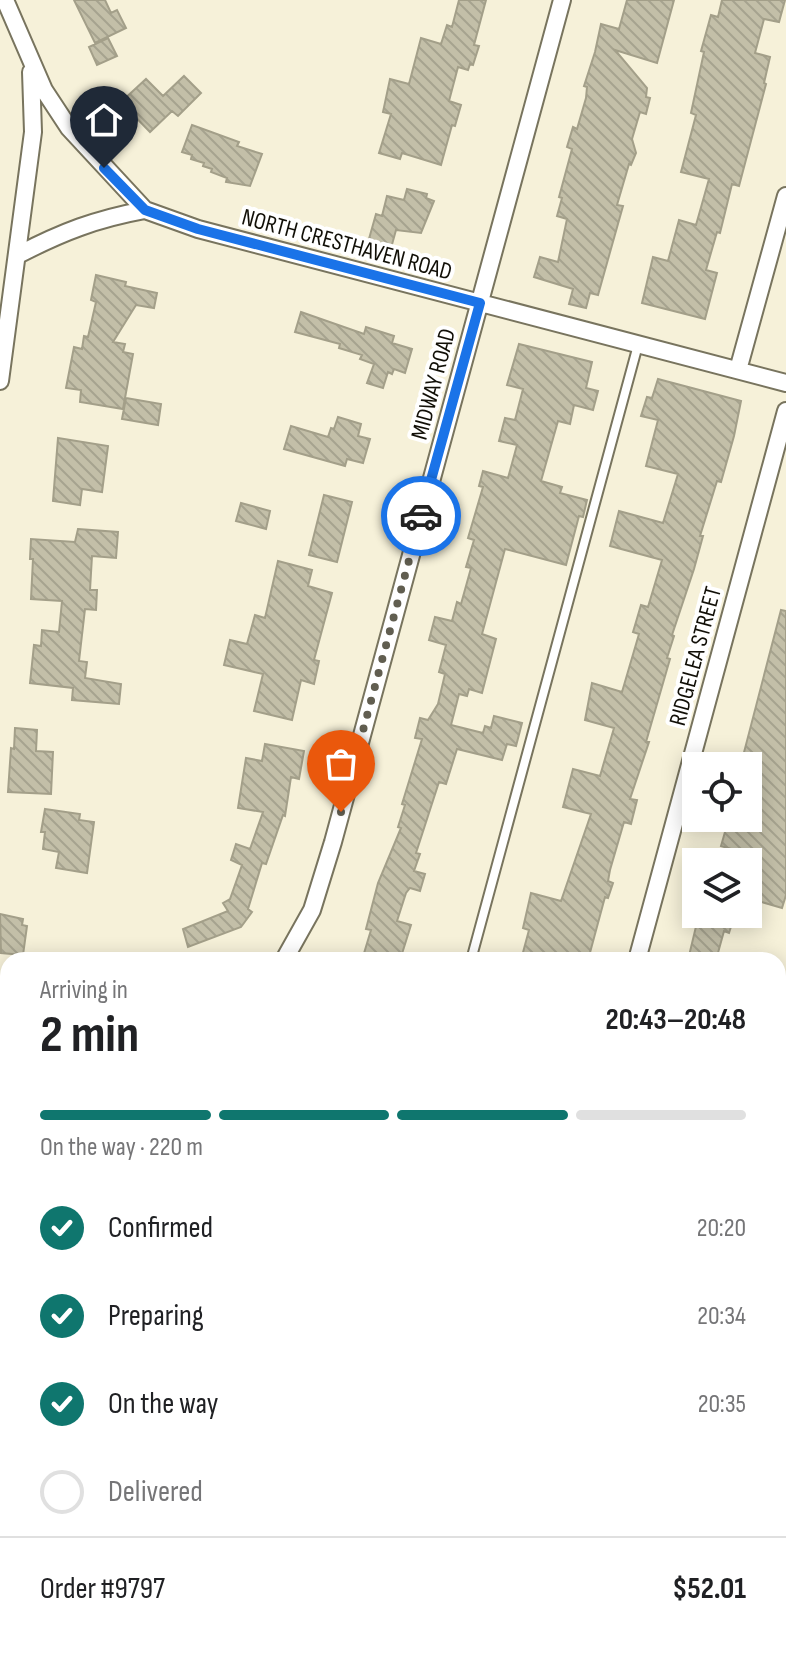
<!DOCTYPE html>
<meta charset="utf-8">
<style>
:root{--surface:#fff;--page:#f6f6f6;--text:#202124;--muted:#757577;--line:#e0e0e0;--accent:#0f766e}
body{margin:0;font-family:"Sofia Sans Condensed",sans-serif;background:var(--page);color:var(--text);height:100vh;display:flex;flex-direction:column;font-size:30px;white-space:nowrap}
*{box-sizing:border-box;margin:0}
p{font-size:26px;color:var(--muted)}
.icon{flex:none;width:44px;height:44px;fill:none;stroke:currentColor;stroke-width:2;stroke-linecap:round;stroke-linejoin:round}
.map{position:relative;flex:1;overflow:hidden}
.sheet{position:absolute;left:0px;top:952px;width:786px;height:704px;display:flex;flex-direction:column;background:var(--surface);border-radius:24px 24px 0 0;box-shadow:0 4px 20px #0003}
.sheet>*{flex:none}
.controls{position:absolute;left:682px;top:752px;display:grid;gap:16px}
.controls a{display:grid;place-items:center;width:80px;height:80px;border-radius:0px;background:var(--surface);box-shadow:0 4px 20px #0003;font-size:40px}
.pin{position:absolute;display:grid;place-items:center;width:68px;height:68px;color:#fff;margin:-82px -34px;border-radius:50% 50% 50% 0;rotate:-45deg;box-shadow:0 0 8px #0007}
.pin .icon{rotate:45deg}
.courier{position:absolute;display:grid;place-items:center;width:80px;height:80px;margin:-40px;border:6px solid #1a73e8;border-radius:50%;background:#fff;color:#222;box-shadow:0 2px 10px #0007}
.headline em{font-style:normal;font-weight:700}
.headline div{display:flex;flex-direction:column-reverse}
.headline{display:flex;align-items:center;justify-content:space-between;height:136px;padding:0 40px}
h1{font-size:52px;font-weight:700;line-height:60px}
.bar{display:grid;grid-template-columns:repeat(4,1fr);gap:12px 8px;align-content:center;height:96px;padding:0 40px}
.bar i{height:10px;border-radius:6px;background:var(--line)}
.bar .active{background:var(--accent)}
.bar p{grid-column:span 4}
.line{display:flex;align-items:center;gap:20px;padding:0 40px;border-top:2px solid var(--line)}
.line div{flex:1}
ol{padding:0 40px;list-style:none}
li{display:flex;align-items:center;gap:24px;height:88px}
li p{margin-inline-start:auto}
li .icon{padding:8px;border-radius:50%;background:var(--accent);color:#fff;stroke-width:4}
li:last-child{color:var(--muted)}
li i{width:44px;height:44px;border:4px solid var(--line);border-radius:50%}
.map>svg:first-child{display:block}
.building{fill:url(#building-back-hatch);stroke:#a39f89;stroke-width:2}
.lines{fill:none;stroke-linecap:round;stroke-linejoin:round}
.service-casing{stroke:#78745e;stroke-width:12}
.minor-casing{stroke:#78745e;stroke-width:20}
.service{stroke:#fff;stroke-width:8}
.minor{stroke:#fff;stroke-width:16}
.done{stroke:#615e50;stroke-width:8;stroke-dasharray:0 14.4}
.route{stroke:#1a73e8;stroke-width:10}
.labels{text-anchor:middle;stroke-width:8;stroke-linejoin:round;paint-order:stroke}
.street-label{font-size:24px;fill:#110f07;stroke:#fff}
</style>
<div class="map">
<svg width="786" height="1656" viewBox="0 0 786 1656">
<defs>
<pattern id="building-back-hatch" width="6" height="6" patternUnits="userSpaceOnUse" patternTransform="scale(2)"><rect width="6" height="6" fill="#c3bfa8"/><path d="M-1 5l2 2M0 0l6 6M5-1l2 2" fill="none" stroke="#a6a38f"/></pattern>
</defs>
<rect width="100%" height="100%" fill="#f6f1d9"/>
<path class="building" d="M 74,0 L 105,0 L 111,13 L 117,10 L 126,28 L 95,43 Z
M 459,0 L 486,0 L 474,45 L 479,46 L 473,65 L 470,64 L 468,70 L 458,67 L 449,101 L 461,105 L 455,126 L 452,125 L 441,165 L 402,153 L 400,159 L 379,153 L 391,114 L 383,112 L 390,79 L 409,84 L 421,38 L 441,44 L 447,25 L 452,27 Z
M 627,0 L 674,0 L 657,63 L 615,50 L 647,88 L 646,97 L 650,98 L 646,114 L 640,112 L 632,139 L 636,153 L 631,165 L 629,164 L 617,205 L 623,206 L 598,295 L 590,293 L 586,308 L 569,304 L 573,289 L 534,277 L 540,257 L 558,262 L 567,219 L 557,216 L 562,198 L 559,197 L 572,149 L 567,147 L 573,127 L 577,129 L 586,98 L 587,87 L 584,86 L 595,52 L 601,24 L 619,29 Z
M 722,0 L 785,0 L 779,22 L 764,19 L 755,53 L 770,57 L 764,83 L 766,84 L 739,186 L 732,184 L 720,233 L 717,232 L 706,270 L 717,273 L 705,319 L 642,303 L 653,257 L 668,261 L 679,220 L 696,225 L 709,179 L 681,172 L 696,115 L 691,113 L 704,52 L 701,51 L 711,15 L 718,17 Z
M 108,38 L 117,56 L 97,65 L 89,47 Z
M 184,76 L 201,93 L 178,116 L 172,111 L 150,132 L 121,102 L 146,79 L 163,96 Z
M 192,125 L 239,142 L 237,146 L 262,154 L 250,186 L 226,182 L 227,178 L 211,172 L 212,169 L 203,166 L 204,163 L 191,159 L 192,155 L 182,152 Z
M 407,189 L 427,194 L 426,198 L 434,201 L 421,233 L 396,230 L 388,259 L 365,253 L 376,214 L 382,216 L 387,196 L 404,200 Z
M 96,275 L 126,282 L 125,286 L 157,293 L 154,308 L 136,305 L 113,342 L 125,344 L 123,352 L 133,354 L 123,409 L 80,402 L 81,390 L 66,388 L 74,347 L 82,349 L 84,336 L 88,337 L 96,302 L 91,300 Z
M 301,312 L 364,334 L 366,327 L 394,336 L 392,343 L 412,349 L 405,373 L 394,369 L 392,374 L 388,372 L 383,388 L 367,383 L 374,364 L 360,359 L 362,355 L 339,348 L 340,344 L 295,332 Z
M 519,344 L 592,362 L 586,388 L 598,391 L 593,410 L 574,405 L 570,424 L 558,421 L 541,481 L 562,487 L 560,493 L 587,500 L 583,517 L 579,516 L 566,565 L 505,549 L 482,634 L 496,639 L 482,693 L 469,689 L 467,696 L 459,694 L 451,725 L 483,733 L 485,726 L 491,728 L 494,716 L 522,723 L 516,746 L 507,744 L 502,760 L 457,749 L 446,784 L 439,782 L 416,853 L 420,854 L 414,871 L 425,874 L 420,891 L 410,888 L 406,893 L 397,921 L 411,925 L 400,960 L 362,960 L 371,930 L 366,929 L 378,883 L 401,828 L 398,827 L 405,805 L 402,804 L 422,739 L 415,738 L 420,718 L 428,720 L 438,704 L 445,674 L 439,672 L 446,645 L 429,640 L 435,617 L 452,621 L 457,602 L 461,604 L 471,568 L 466,567 L 474,540 L 468,538 L 483,487 L 479,486 L 483,471 L 508,478 L 517,445 L 499,441 L 505,418 L 515,420 L 523,389 L 507,385 Z
M 658,379 L 741,401 L 734,436 L 721,482 L 717,481 L 700,536 L 703,536 L 694,569 L 672,635 L 674,636 L 667,658 L 670,659 L 646,742 L 649,742 L 630,799 L 637,800 L 631,824 L 624,822 L 610,870 L 608,881 L 613,883 L 608,898 L 605,897 L 588,960 L 521,960 L 529,930 L 523,928 L 531,893 L 561,901 L 591,814 L 563,807 L 573,769 L 600,776 L 614,728 L 585,720 L 592,683 L 622,692 L 639,634 L 633,632 L 641,605 L 648,607 L 662,560 L 610,546 L 619,511 L 663,523 L 678,474 L 646,466 L 658,420 L 641,416 L 647,397 L 652,398 Z
M 126,398 L 161,404 L 158,425 L 122,419 Z
M 338,417 L 361,424 L 358,436 L 370,439 L 363,463 L 347,459 L 345,466 L 284,449 L 291,426 L 328,437 L 331,428 L 334,429 Z
M 58,438 L 108,446 L 102,492 L 82,489 L 80,505 L 53,501 Z
M 324,495 L 352,502 L 337,562 L 309,555 Z
M 241,503 L 270,511 L 266,529 L 236,521 Z
M 78,529 L 118,532 L 116,558 L 92,556 L 90,590 L 97,590 L 96,610 L 85,609 L 79,661 L 87,662 L 85,678 L 121,684 L 119,704 L 72,700 L 73,688 L 30,683 L 34,645 L 41,646 L 42,630 L 59,632 L 62,601 L 31,599 L 33,559 L 30,559 L 31,539 L 75,542 Z
M 278,561 L 312,570 L 308,586 L 332,593 L 314,660 L 319,661 L 314,684 L 301,680 L 292,720 L 254,711 L 263,674 L 224,665 L 230,640 L 247,644 L 255,615 L 265,618 Z
M 781,610 L 786,611 L 786,895 L 782,908 L 748,898 L 748,862 L 735,862 L 738,851 L 721,846 L 729,818 L 748,818 L 748,762 L 742,760 Z
M 15,728 L 37,730 L 36,751 L 53,752 L 51,794 L 8,792 L 11,748 L 14,749 Z
M 265,744 L 304,751 L 299,779 L 291,777 L 285,816 L 283,815 L 266,864 L 262,863 L 248,909 L 252,912 L 241,927 L 188,947 L 183,929 L 228,911 L 223,903 L 230,899 L 242,865 L 231,860 L 236,844 L 250,849 L 263,812 L 238,808 L 246,758 L 262,761 Z
M 45,809 L 80,814 L 79,820 L 94,822 L 87,873 L 56,868 L 59,852 L 43,849 L 45,832 L 41,832 Z
M 0,914 L 23,919 L 22,925 L 27,926 L 23,955 L 1,953 Z
M 699,914 L 735,914 L 729,933 L 724,931 L 716,960 L 688,960 Z"/>
<g class="lines">
<g class="service-casing">
<path id="service" d="M 471,960 L 638,345
M 778,1056 L 786,1026"/>
</g>
<g class="minor-casing">
<path id="minor" d="M 5,0 L 44,90 L 69,128 L 145,210 L 198,229 L 786,383
M 18,255 C 62,232 96,219 145,210
M 738,370 L 786,196
M 0,381 L 33,132 L 31,72
M 284,960 L 312,910 L 333,842 L 562,0
M 637,960 L 786,411
M 0,997 L 8,997
M 778,1137 L 786,1139
M 499,1656 L 501,1648"/>
</g>
<use href="#service" class="service"/>
<use href="#minor" class="minor"/>
</g>
<g class="lines">
<path class="done" d="M 341,812 L 421,516"/>
<path class="route" d="M 104,168 L 145,210 L 198,229 L 480,303 L 421,516"/>
</g>
<g class="labels">
<g class="street-label">
<text transform="translate(347 244) rotate(15)" y="8">NORTH CRESTHAVEN ROAD</text>
<text transform="translate(433 384) rotate(-75)" y="8">MIDWAY ROAD</text>
<text transform="translate(695 656) rotate(-75)" y="8">RIDGELEA STREET</text>
</g>
</g>
</svg>
<div class="controls">
<a><svg class="icon" aria-label="locate" viewBox="0 0 24 24"><circle cx="12" cy="12" r="6"/><path d="M12 2v4M12 18v4M2 12h4M18 12h4"/></svg></a>
<a><svg class="icon" aria-label="layers" viewBox="0 0 24 24"><path d="M12 4l9 5-9 5-9-5zM3 14l9 5 9-5"/></svg></a>
</div>
<div class="pin" style="left:341px;top:812px;background:#ea580c"><svg class="icon" aria-label="bag" viewBox="0 0 24 24"><path d="M5 8h14l-1 12H6zM9 8a3 3 0 0 1 6 0"/></svg></div>
<div class="pin" style="left:104px;top:168px;background:#1f2937"><svg class="icon" aria-label="home" viewBox="0 0 24 24"><path d="M3 11l9-7 9 7M6 9v11h12V9"/></svg></div>
<div class="courier" style="left:421px;top:516px"><svg class="icon" aria-label="car" viewBox="0 0 24 24"><path d="M5 17H2v-5l4-1 3-4h7l3 4 3 1v5h-3M9 17h6M6 11h13"/><circle cx="7" cy="17" r="2"/><circle cx="17" cy="17" r="2"/></svg></div>
<section class="sheet">
<div class="headline"><div><h1>2 min</h1><p>Arriving in</p></div><em>20:43–20:48</em></div>
<div class="bar"><i class="active"></i><i class="active"></i><i class="active"></i><i></i><p>On the way · 220 m</p></div>
<ol>
<li><svg class="icon" aria-label="check" viewBox="0 0 24 24"><path d="M5 12l5 5 9-10"/></svg>Confirmed<p>20:20</p></li>
<li><svg class="icon" aria-label="check" viewBox="0 0 24 24"><path d="M5 12l5 5 9-10"/></svg>Preparing<p>20:34</p></li>
<li><svg class="icon" aria-label="check" viewBox="0 0 24 24"><path d="M5 12l5 5 9-10"/></svg>On the way<p>20:35</p></li>
<li><i></i>Delivered</li>
</ol>
<div class="line" style="height:104px"><div>Order #9797</div><b>$52.01</b></div>
</section>
</div>
